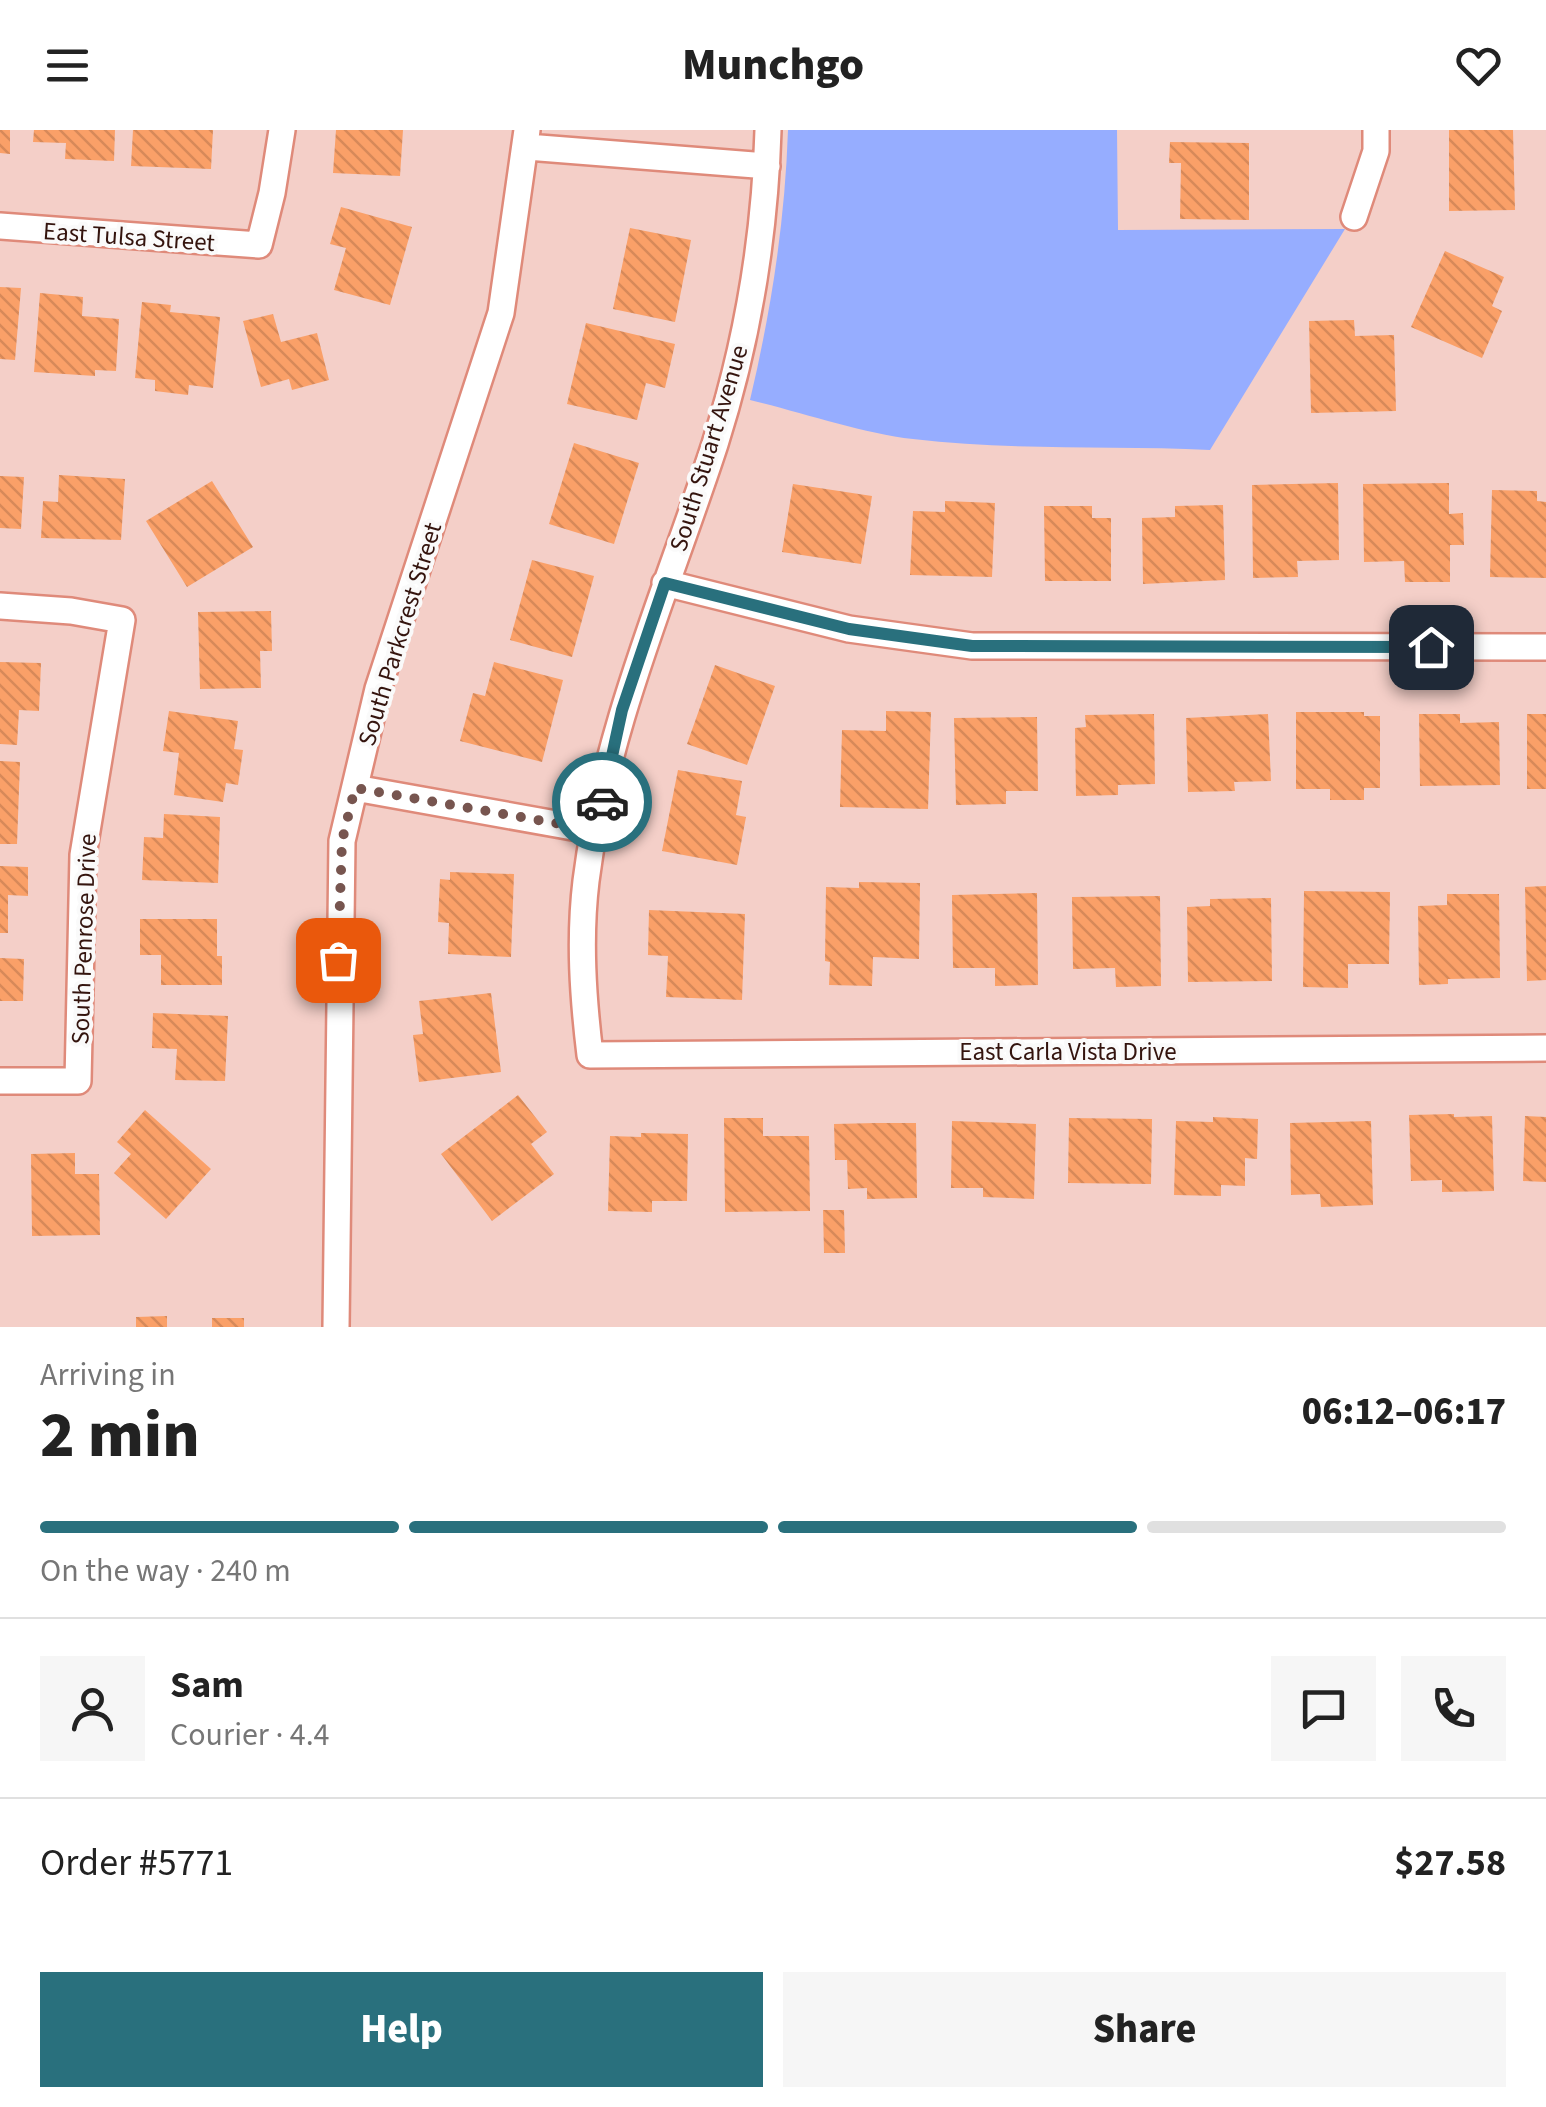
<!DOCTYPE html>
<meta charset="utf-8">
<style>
:root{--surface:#fff;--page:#f6f6f6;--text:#222;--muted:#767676;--line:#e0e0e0;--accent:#29707d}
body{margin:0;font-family:"Source Sans 3",sans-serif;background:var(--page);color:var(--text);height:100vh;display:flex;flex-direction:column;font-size:38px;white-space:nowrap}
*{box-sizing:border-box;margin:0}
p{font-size:32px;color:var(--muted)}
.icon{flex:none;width:55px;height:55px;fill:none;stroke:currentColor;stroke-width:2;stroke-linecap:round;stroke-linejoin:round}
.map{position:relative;height:1197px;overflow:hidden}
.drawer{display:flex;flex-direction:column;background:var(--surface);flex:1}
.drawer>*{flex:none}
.pin{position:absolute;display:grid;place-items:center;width:85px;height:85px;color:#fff;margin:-42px;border-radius:20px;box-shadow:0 5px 15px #0006}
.courier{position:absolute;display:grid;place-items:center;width:100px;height:100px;margin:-50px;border:8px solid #29707d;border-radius:50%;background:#fff;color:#222;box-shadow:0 2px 12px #0007}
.summary em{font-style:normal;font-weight:800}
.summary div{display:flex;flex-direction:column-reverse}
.summary{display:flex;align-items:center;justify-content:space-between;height:170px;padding:0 40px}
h1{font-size:65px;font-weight:800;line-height:75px}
.bar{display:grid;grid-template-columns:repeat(4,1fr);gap:15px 10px;align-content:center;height:120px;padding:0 40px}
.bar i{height:12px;border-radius:8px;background:var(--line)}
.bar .on{background:var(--accent)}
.bar p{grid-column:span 4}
.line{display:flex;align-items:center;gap:25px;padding:0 40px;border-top:2px solid var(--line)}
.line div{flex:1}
.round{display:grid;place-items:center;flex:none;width:105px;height:105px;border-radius:0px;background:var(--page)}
.button{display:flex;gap:20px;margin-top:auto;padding:20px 40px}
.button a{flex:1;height:115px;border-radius:0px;background:var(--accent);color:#fff;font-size:40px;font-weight:800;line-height:115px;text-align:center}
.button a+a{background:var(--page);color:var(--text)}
header{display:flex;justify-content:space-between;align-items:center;height:130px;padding:0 40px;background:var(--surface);font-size:45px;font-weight:800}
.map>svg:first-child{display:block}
.green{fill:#96adff}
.building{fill:url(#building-back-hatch)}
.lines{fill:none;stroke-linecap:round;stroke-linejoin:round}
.minor-casing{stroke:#df8a7a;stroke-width:30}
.minor{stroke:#fff;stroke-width:25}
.done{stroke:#77554f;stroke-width:10;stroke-dasharray:0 18}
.route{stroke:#29707d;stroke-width:12}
.labels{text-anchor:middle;stroke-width:8;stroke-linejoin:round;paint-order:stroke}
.street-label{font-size:25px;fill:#34140e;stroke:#fafafa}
</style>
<header><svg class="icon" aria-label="menu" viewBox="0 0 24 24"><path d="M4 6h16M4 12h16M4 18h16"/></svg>Munchgo<svg class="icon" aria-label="heart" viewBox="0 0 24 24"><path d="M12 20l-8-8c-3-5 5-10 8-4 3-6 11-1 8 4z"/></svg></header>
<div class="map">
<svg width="1546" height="1197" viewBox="0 0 1546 1197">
<defs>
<pattern id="building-back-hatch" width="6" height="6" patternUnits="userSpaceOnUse" patternTransform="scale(2.5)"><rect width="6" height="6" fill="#faa068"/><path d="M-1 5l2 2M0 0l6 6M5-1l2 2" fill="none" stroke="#d78959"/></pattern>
</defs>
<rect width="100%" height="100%" fill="#f4cfc8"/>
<path class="green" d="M 788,0 L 1117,0 L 1118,100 L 1345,99 L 1210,320 C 1111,315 1011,321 913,309 C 861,303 801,282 750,270 C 771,181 785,92 788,0 Z"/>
<path class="building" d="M 0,0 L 10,0 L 10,24 L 0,23 Z
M 34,0 L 115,0 L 114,31 L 65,29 L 66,13 L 33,12 Z
M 133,0 L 213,0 L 211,39 L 131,36 Z
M 336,0 L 403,0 L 400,46 L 333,43 Z
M 1449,0 L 1513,0 L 1515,80 L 1449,81 Z
M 1170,12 L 1249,13 L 1249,90 L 1180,89 L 1181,33 L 1169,33 Z
M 341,77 L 412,97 L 390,175 L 334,160 L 346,118 L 330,114 Z
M 630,98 L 691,110 L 675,192 L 613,179 Z
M 1445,121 L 1504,147 L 1492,176 L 1502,181 L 1482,228 L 1411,197 Z
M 0,157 L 21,158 L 15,230 L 0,229 Z
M 40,163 L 83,167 L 82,186 L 119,189 L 116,241 L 95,240 L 95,246 L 34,242 Z
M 142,172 L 171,175 L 170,182 L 220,187 L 213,258 L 189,255 L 188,265 L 155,261 L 155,250 L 135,248 Z
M 273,184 L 281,212 L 317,203 L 329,250 L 292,260 L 289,249 L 261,257 L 243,191 Z
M 1354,190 L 1355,206 L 1394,205 L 1396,281 L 1311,283 L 1309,191 Z
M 586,193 L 675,214 L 665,258 L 646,253 L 637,290 L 567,274 Z
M 574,313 L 639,333 L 614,414 L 549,394 Z
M 59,345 L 125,349 L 121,410 L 41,408 L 43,371 L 58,372 Z
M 0,346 L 24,347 L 21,399 L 0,398 Z
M 212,351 L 253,417 L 187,457 L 146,391 Z
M 1338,353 L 1339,430 L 1297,431 L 1298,447 L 1253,448 L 1252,355 Z
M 1449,353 L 1449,384 L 1463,383 L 1464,415 L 1450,415 L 1450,452 L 1405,452 L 1404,431 L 1364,432 L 1363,354 Z
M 793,354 L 872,366 L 861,434 L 782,422 Z
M 1492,360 L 1537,361 L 1537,371 L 1546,372 L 1546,448 L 1490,447 Z
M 945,371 L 995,373 L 992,447 L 910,445 L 913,381 L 945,382 Z
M 1223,375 L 1225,450 L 1143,454 L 1142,388 L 1175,387 L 1175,376 Z
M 1044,376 L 1092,376 L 1092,388 L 1111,388 L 1111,451 L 1045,451 Z
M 532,430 L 594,446 L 572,527 L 510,510 Z
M 271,481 L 272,521 L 260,521 L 261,558 L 200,559 L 198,482 Z
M 0,532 L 41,533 L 39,581 L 19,580 L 17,615 L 0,614 Z
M 494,532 L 563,550 L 542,632 L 460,611 L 473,563 L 485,566 Z
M 715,535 L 775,556 L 747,635 L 687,614 Z
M 169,581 L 238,591 L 234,619 L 243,620 L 238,655 L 226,653 L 223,672 L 174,665 L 179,623 L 163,621 Z
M 886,581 L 931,582 L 928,679 L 840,677 L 842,600 L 886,601 Z
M 1296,582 L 1364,582 L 1364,586 L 1380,586 L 1380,658 L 1364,658 L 1364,670 L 1330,670 L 1330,659 L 1296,659 Z
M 1154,584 L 1155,654 L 1118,655 L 1118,665 L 1076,666 L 1075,598 L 1086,597 L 1085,585 Z
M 1268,584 L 1271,651 L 1234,652 L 1235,661 L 1188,662 L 1186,588 Z
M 1419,584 L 1460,584 L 1460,593 L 1499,592 L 1500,655 L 1420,656 Z
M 1527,584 L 1546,584 L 1546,659 L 1527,659 Z
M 1037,587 L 1038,661 L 1006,661 L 1006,674 L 956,675 L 954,588 Z
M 0,631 L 20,632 L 17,714 L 0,714 Z
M 678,640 L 742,651 L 736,685 L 746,687 L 737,735 L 662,721 Z
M 164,684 L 220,687 L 218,753 L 142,750 L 144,707 L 163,708 Z
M 0,736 L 28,737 L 28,766 L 8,765 L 8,803 L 0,803 Z
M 450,742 L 514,744 L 511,827 L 448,824 L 449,793 L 438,792 L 440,749 L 450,750 Z
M 859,752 L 920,753 L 919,829 L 873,827 L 872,856 L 829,855 L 830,832 L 825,831 L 826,757 L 859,758 Z
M 1546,756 L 1546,850 L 1527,851 L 1525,757 Z
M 1304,761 L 1390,762 L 1389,834 L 1348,834 L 1348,858 L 1303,857 Z
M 1037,763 L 1038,855 L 995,856 L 995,838 L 953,838 L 952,765 Z
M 1447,764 L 1499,764 L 1500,848 L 1448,849 L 1448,854 L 1419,855 L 1418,776 L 1447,775 Z
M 1160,766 L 1161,856 L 1116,857 L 1115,838 L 1073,839 L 1072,767 Z
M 1271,768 L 1272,851 L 1188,852 L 1187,777 L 1210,776 L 1210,769 Z
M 649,780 L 745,784 L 742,870 L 666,867 L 668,826 L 648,825 Z
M 140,789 L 217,789 L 217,826 L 222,826 L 222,855 L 161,855 L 161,825 L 140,825 Z
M 0,828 L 24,829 L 23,871 L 0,871 Z
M 491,863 L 501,942 L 419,952 L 413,905 L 423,904 L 419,871 Z
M 153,883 L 228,886 L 225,951 L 175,950 L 177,919 L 152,918 Z
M 518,965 L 547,1002 L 531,1014 L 554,1044 L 492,1091 L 441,1024 Z
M 145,980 L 211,1039 L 166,1089 L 114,1043 L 131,1024 L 117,1012 Z
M 1454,984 L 1454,987 L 1492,986 L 1494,1061 L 1442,1062 L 1442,1050 L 1411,1051 L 1409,985 Z
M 1525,986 L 1546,987 L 1546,1052 L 1523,1051 Z
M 1213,987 L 1258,989 L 1257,1029 L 1245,1028 L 1245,1056 L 1221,1055 L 1221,1066 L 1174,1065 L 1176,991 L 1213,992 Z
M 724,988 L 763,988 L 763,1006 L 809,1006 L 810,1081 L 725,1082 Z
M 1069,988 L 1152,989 L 1151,1054 L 1068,1053 Z
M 952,991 L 1036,994 L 1034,1069 L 983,1067 L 983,1058 L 951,1058 Z
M 1371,991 L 1373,1075 L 1321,1077 L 1320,1064 L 1291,1065 L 1290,993 Z
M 876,993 L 916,993 L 917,1068 L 867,1069 L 867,1058 L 848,1059 L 847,1030 L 835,1030 L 834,994 Z
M 641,1003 L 688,1004 L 687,1071 L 652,1071 L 652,1082 L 608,1081 L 610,1006 L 641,1007 Z
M 75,1023 L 75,1044 L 99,1044 L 100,1105 L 32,1106 L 31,1024 Z
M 823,1080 L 844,1080 L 845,1123 L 824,1123 Z
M 167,1186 L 167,1197 L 136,1197 L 136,1187 Z
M 212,1188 L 244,1188 L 244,1197 L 212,1197 Z"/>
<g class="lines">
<g class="minor-casing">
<path id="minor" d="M 768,0 C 765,105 747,213 715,314 C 668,458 605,598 586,751 C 579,809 583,867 590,925 L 1546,918
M 527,17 L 767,36
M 1354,87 L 1376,21 L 1376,0
M 0,96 L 259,115 L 272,63 L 282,0
M 665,453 L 849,499 L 972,516 L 1546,517
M 0,476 L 71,481 L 122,490 L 83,725 L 78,951 L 0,951
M 355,658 L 595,701
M 336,1197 L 342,711 L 378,559 L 501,183 L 527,0"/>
</g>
<use href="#minor" class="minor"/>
</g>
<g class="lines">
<path class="done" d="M 338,830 L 342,711 L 355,658 L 595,700 L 602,672"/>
<path class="route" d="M 602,672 L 622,580 L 665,453 L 849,499 L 972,516 L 1431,517"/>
</g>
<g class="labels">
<g class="street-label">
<text transform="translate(129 106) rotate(4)" y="9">East Tulsa Street</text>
<text transform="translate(708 318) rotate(-73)" y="9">South Stuart Avenue</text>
<text transform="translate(399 504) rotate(-73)" y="9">South Parkcrest Street</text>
<text transform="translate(83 809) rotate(-88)" y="9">South Penrose Drive</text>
<text x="1068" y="930">East Carla Vista Drive</text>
</g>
</g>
</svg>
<div class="pin" style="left:338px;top:830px;background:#ea580c"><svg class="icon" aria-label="bag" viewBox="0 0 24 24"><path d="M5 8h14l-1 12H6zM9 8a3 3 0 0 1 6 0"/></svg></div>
<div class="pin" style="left:1431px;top:517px;background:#1f2937"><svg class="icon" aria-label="home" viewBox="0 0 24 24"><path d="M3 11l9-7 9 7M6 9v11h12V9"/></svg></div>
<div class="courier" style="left:602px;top:672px"><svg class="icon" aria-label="car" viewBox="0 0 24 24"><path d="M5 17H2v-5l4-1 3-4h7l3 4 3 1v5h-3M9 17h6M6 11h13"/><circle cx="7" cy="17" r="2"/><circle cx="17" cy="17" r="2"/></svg></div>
</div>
<section class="drawer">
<div class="summary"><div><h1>2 min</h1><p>Arriving in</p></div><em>06:12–06:17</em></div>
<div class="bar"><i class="on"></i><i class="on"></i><i class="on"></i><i></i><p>On the way · 240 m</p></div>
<div class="line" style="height:180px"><a class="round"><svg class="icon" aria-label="person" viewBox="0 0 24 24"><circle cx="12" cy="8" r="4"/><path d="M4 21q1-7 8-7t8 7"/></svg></a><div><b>Sam</b><p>Courier · 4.4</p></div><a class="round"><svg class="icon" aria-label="chat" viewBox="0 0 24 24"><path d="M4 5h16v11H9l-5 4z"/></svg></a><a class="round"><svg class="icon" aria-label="phone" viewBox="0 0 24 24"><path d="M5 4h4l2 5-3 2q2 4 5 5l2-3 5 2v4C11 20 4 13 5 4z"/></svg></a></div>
<div class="line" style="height:130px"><div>Order #5771</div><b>$27.58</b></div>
<div class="button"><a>Help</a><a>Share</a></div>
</section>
